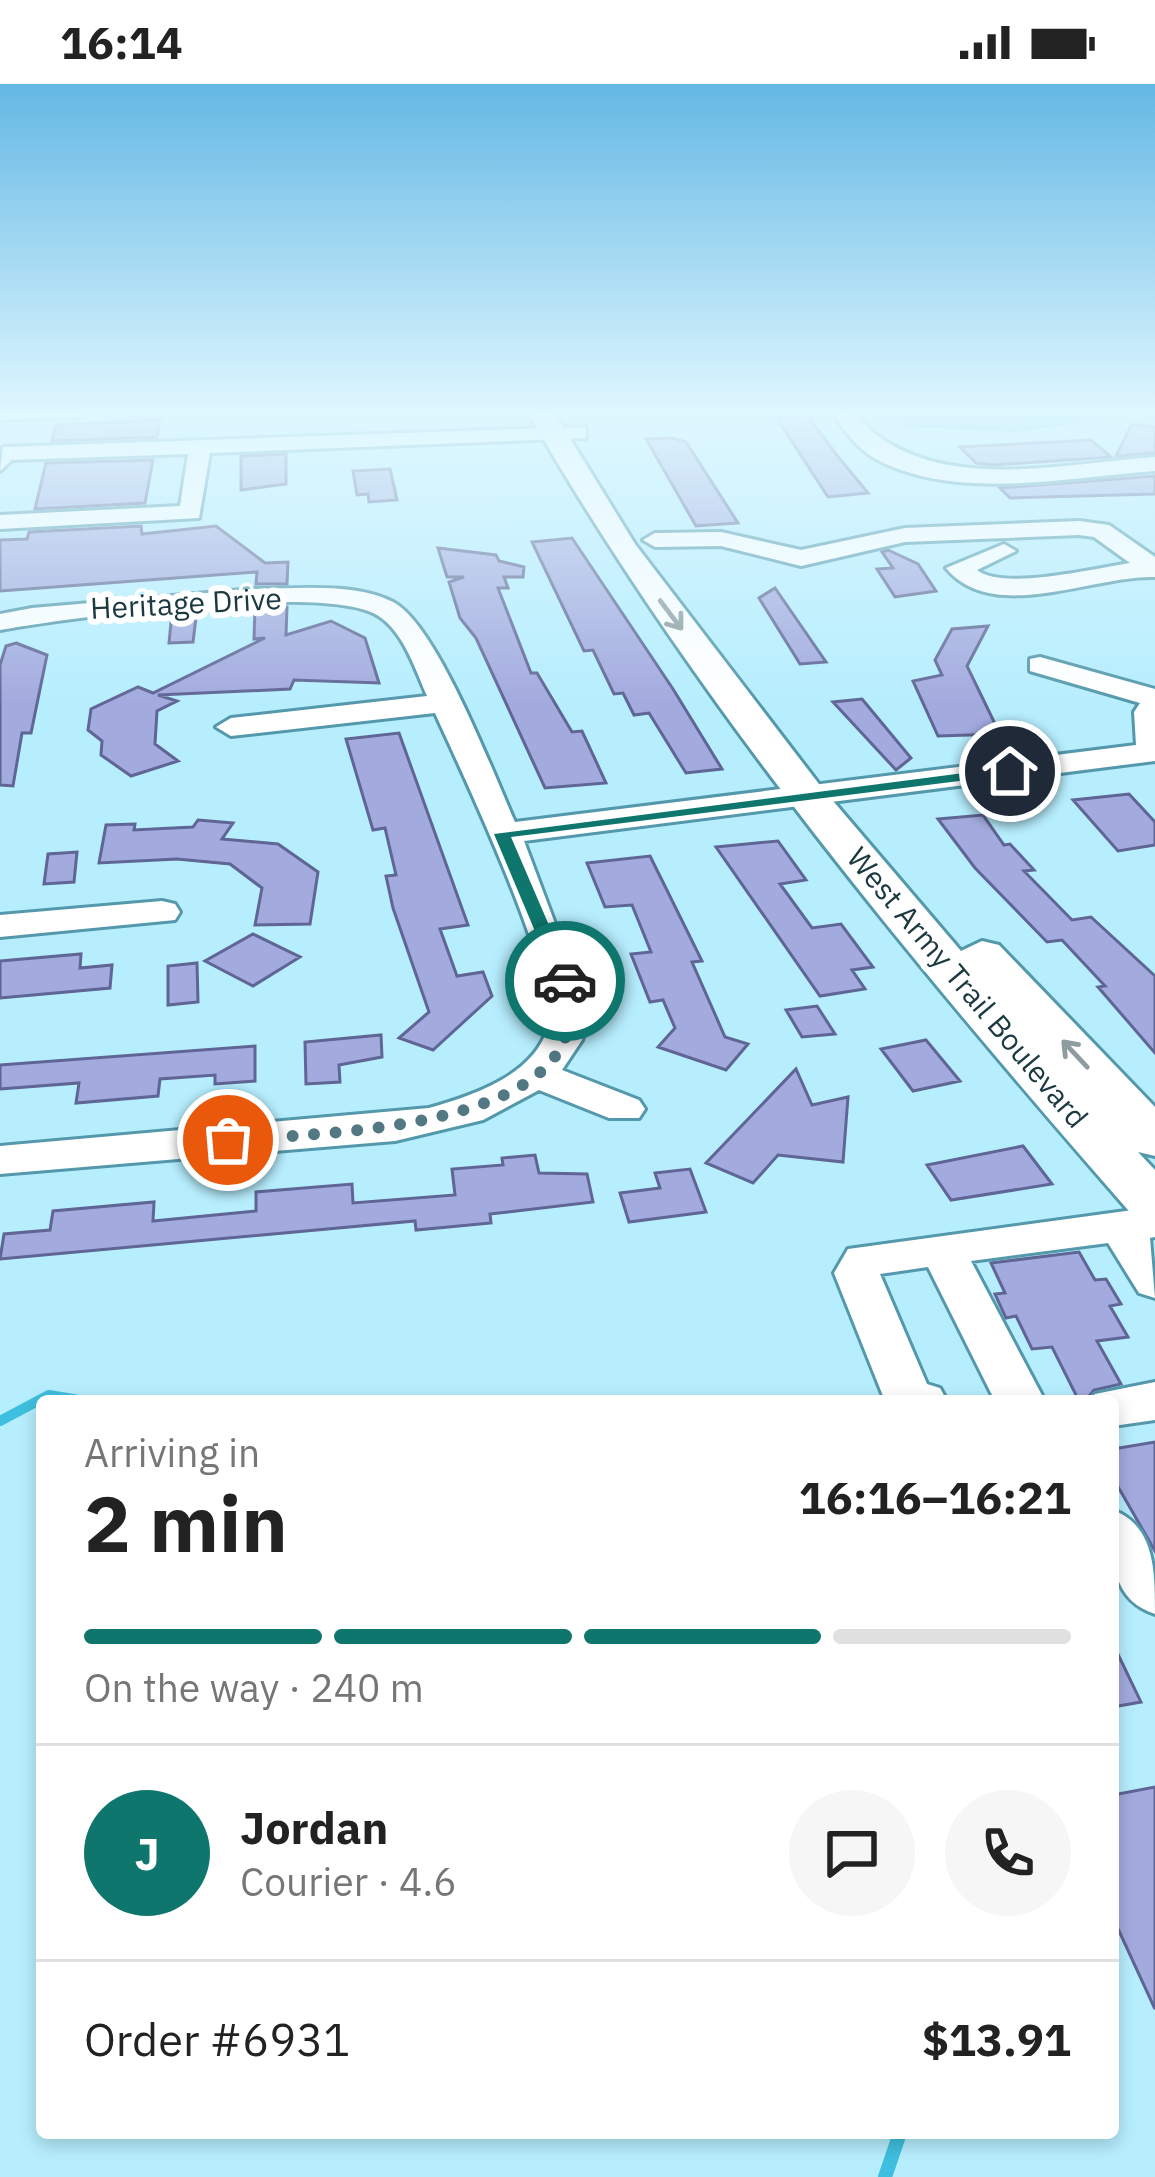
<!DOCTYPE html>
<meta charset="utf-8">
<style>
:root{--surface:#fff;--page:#f6f6f6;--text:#222;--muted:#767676;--line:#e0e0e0;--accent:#0f766e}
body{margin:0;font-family:"IBM Plex Sans",sans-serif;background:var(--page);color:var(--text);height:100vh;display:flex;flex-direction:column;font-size:45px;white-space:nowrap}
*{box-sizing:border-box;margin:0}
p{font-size:39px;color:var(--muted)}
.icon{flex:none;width:66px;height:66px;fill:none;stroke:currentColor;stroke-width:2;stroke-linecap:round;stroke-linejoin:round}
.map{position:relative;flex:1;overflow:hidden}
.side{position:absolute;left:36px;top:1311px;width:1083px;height:744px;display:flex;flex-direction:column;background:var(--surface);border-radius:12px;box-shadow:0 6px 18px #0003}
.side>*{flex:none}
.pin{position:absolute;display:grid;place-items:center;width:102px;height:102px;color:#fff;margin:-51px;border:6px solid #fff;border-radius:50%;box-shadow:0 3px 12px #0007}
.courier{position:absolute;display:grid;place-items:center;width:120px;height:120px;margin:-60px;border:9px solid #0f766e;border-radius:50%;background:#fff;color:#222;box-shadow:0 3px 15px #0007}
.overview em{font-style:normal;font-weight:700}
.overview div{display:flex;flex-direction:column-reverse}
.overview{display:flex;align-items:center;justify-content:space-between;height:204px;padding:0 48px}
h1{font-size:78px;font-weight:700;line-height:90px}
.bar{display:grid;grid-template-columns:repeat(4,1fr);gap:18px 12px;align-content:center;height:144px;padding:0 48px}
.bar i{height:15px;border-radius:9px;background:var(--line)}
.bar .current{background:var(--accent)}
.bar p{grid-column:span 4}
.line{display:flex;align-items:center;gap:30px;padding:0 48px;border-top:3px solid var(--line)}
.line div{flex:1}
.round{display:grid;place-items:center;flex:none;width:126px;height:126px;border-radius:63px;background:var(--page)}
.status{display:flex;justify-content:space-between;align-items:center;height:84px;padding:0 60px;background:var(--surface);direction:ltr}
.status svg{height:33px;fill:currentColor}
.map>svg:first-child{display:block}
.water{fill:#3fbfdf}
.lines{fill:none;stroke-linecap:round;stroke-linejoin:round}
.stream-far1{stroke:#3fbfdf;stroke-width:10}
.stream{stroke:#3fbfdf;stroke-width:14}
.building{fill:#a3aade;stroke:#5f6594;stroke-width:3}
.minor-casing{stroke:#5498ab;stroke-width:6}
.major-casing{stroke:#5498ab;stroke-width:6}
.minor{fill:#fff;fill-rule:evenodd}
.major{fill:#fff;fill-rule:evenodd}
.oneway{stroke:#8e9ca0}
.route{fill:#0f766e}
.done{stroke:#527883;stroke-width:12;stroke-dasharray:0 21.6}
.labels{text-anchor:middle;stroke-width:12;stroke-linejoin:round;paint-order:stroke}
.far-street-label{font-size:30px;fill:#1c3941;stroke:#fff}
</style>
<div class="status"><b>16:14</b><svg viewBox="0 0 49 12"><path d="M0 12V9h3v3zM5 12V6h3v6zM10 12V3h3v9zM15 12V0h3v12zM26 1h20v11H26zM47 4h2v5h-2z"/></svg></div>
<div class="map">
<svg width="1155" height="2093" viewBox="0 0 1155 2093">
<rect width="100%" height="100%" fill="#b7eefe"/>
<path class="water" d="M 882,327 L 1139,327 L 1142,330 L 1019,348 L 905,343 Z"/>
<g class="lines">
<path class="stream-far1" d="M 0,1337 L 49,1311 L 85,1317"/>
<path class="stream" d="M 885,2093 L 900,2049"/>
</g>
<path class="building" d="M 807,331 L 836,370 L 868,409 L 828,413 L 776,333 Z
M 160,336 L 157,353 L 52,357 L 56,341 Z
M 1132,340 L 1155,343 L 1155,369 L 1116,372 Z
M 672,354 L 686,358 L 738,439 L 696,442 L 646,355 Z
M 1091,356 L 1111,373 L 993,381 L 976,379 L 960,363 Z
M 286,370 L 286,400 L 241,406 L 241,372 Z
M 153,376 L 145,419 L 35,425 L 46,379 Z
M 390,385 L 397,416 L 369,418 L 368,410 L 357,411 L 353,387 Z
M 1155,392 L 1155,410 L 1010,414 L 1000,404 Z
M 141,442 L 142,450 L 216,442 L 265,479 L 288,478 L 287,500 L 256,500 L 257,488 L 0,507 L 0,456 L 27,455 L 29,448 Z
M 572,454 L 673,605 L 722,685 L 686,689 L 649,629 L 634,631 L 623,609 L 614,610 L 593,566 L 584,567 L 532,458 Z
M 438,464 L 496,471 L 499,477 L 524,483 L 523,493 L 504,493 L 508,504 L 498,504 L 531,589 L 537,589 L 572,648 L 582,647 L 606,699 L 545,704 L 476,554 L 460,534 L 449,498 L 464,493 L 447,493 Z
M 888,466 L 918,480 L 936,507 L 895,513 L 877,485 L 893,484 L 882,468 Z
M 775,504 L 826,578 L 800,580 L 759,514 Z
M 255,523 L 287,523 L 286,551 L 331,537 L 365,554 L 379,599 L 294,596 L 290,605 L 158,611 L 177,617 L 157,627 L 155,660 L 178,677 L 131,692 L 101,671 L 102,657 L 88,646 L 91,625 L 138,603 L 153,609 L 265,554 L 254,555 Z
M 197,526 L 193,558 L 169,559 L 172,528 Z
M 988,542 L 967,582 L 1000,650 L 938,652 L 913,597 L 942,591 L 935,576 L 952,545 Z
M 16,559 L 47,571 L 31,649 L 22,649 L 13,702 L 0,701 L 0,581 L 6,562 Z
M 862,615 L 911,674 L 896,686 L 833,618 Z
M 399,649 L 468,841 L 440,845 L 457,892 L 483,888 L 492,912 L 433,966 L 399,954 L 429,928 L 393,824 L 386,792 L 396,791 L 385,744 L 373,746 L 346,655 Z
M 1129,710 L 1155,738 L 1155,761 L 1118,767 L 1073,716 Z
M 983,731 L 1004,761 L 1010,760 L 1034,786 L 1024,787 L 1072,836 L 1091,833 L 1155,892 L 1155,969 L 1098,903 L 1105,902 L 1062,856 L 1047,858 L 975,784 L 938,735 Z
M 198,736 L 233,739 L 222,755 L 278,760 L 318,788 L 310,840 L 255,841 L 262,804 L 230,780 L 177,775 L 99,779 L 106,741 L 135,740 L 134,746 L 193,743 Z
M 778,757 L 806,796 L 780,800 L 812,844 L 841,840 L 873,883 L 852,886 L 865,905 L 820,912 L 716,763 Z
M 77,768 L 74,798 L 44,800 L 48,770 Z
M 650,772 L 702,877 L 692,878 L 725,953 L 748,960 L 726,986 L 658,963 L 675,944 L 663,916 L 650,918 L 631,870 L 651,868 L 632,821 L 605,823 L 587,779 Z
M 253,850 L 300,873 L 253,902 L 205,877 Z
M 81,870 L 80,884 L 112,881 L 110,904 L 0,914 L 0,877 Z
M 197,879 L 198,918 L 168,921 L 168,882 Z
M 817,922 L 835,950 L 802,953 L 786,926 Z
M 381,951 L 382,973 L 339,981 L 340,998 L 306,1000 L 305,958 Z
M 926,956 L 960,997 L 913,1007 L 881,965 Z
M 255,962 L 255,997 L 215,1000 L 215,991 L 160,995 L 158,1012 L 76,1019 L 79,999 L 0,1005 L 0,981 Z
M 796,985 L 812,1021 L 848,1013 L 843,1078 L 778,1071 L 753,1099 L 706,1079 Z
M 1023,1062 L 1052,1100 L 951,1116 L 927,1081 Z
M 535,1071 L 539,1089 L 587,1090 L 593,1118 L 490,1130 L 491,1139 L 416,1146 L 415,1137 L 0,1175 L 4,1150 L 50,1146 L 53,1127 L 154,1118 L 153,1137 L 256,1127 L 256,1108 L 352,1100 L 353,1119 L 455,1111 L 452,1085 L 503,1081 L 502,1074 Z
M 690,1085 L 706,1128 L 629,1138 L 620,1109 L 660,1104 L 655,1089 Z
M 1079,1168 L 1095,1196 L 1106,1195 L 1121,1220 L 1110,1222 L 1128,1253 L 1097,1257 L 1121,1300 L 1094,1306 L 1085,1317 L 1079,1317 L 1052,1263 L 1032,1265 L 1016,1232 L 1006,1234 L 995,1210 L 1005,1209 L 991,1179 Z
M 1155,1358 L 1155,1467 L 1113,1394 L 1113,1365 Z
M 1113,1560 L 1141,1618 L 1113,1623 Z
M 1155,1703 L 1155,1925 L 1113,1834 L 1113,1711 Z"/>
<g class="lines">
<g class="minor-casing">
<path id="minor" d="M 0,327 L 90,327 L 80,333 L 0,336 Z
M 831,327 L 852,327 C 922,414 1056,380 1155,373 L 1155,387 C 1069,393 956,418 876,375 C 856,364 843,344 831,327 Z
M 578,343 L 586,344 L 586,354 L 210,369 L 199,434 L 0,445 L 0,431 L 180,422 L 188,370 L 12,376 L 0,387 L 3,363 Z
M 1079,437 L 1109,441 L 1155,473 L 1155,493 C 1093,491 993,541 946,484 L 1004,460 L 1016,467 L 977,486 C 1003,507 1096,484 1130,479 L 1094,453 L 1079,451 L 905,458 L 801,482 L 721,462 L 655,463 L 643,456 L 655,449 L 721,448 L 801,466 L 905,444 Z
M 253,505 C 296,505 354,498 393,518 C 437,541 493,689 515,738 L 1136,661 L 1134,628 L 1140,619 L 1030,587 L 1030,575 L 1040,573 L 1155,605 L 1155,677 L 524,757 L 589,930 L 582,956 L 562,986 L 639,1016 L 645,1025 L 639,1034 L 609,1034 L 539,1006 L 483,1036 L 395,1057 L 0,1090 L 0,1062 L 429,1024 C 472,1012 532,992 547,946 C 563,899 459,682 435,629 L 231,652 L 216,643 L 231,634 L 427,612 C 415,585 402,541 371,528 C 309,502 72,533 0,546 L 0,530 L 32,524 Z
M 162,817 L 175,820 L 180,828 L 175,836 L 0,853 L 0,831 Z
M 1155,1123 L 1155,1153 L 1150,1154 L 1155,1214 L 1139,1209 L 1108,1159 L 971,1177 L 1045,1317 L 995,1317 L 928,1183 L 880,1190 L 927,1300 L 940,1304 L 947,1317 L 885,1317 L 834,1189 L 848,1165 Z
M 1155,1298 L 1155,1336 L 1113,1342 L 1113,1317 L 1091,1317 L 1095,1310 Z
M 1113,1426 C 1155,1442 1155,1487 1155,1530 C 1107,1514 1113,1469 1113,1426 Z"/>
</g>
<g class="major-casing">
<path id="major" d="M 527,327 L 553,327 L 635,460 L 822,704 L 961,867 L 982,857 L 999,861 L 1155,1023 L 1155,1072 L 1138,1068 L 1155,1086 L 1155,1140 L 1135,1134 C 914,881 695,619 527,327 Z"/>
</g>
<use href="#minor" class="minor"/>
<use href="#major" class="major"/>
</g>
<defs><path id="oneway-shaft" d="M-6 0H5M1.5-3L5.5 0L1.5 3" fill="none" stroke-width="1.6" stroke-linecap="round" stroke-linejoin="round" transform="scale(3)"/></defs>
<g class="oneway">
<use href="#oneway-shaft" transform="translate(671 531) rotate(53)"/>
<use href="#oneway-shaft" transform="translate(1075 970) rotate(-133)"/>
</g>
<linearGradient id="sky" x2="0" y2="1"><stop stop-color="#64b8e4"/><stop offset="0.53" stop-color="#dff7ff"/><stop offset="1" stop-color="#dff7ff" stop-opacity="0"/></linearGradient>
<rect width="1155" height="620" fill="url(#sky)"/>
<path class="route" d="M 1010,683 L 1015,690 L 511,753 L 573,897 L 565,903 L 556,897 L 494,750 Z"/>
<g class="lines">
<path class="done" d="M 228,1056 C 314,1049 611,1049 565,897"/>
</g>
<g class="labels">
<g class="far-street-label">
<text transform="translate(186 520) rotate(-3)" y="10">Heritage Drive</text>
<text transform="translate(967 904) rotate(50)" y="10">West Army Trail Boulevard</text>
</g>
</g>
</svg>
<div class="pin" style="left:228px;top:1056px;background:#ea580c"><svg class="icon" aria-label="bag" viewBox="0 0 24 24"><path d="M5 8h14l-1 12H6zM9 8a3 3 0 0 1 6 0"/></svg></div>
<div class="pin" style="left:1010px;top:687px;background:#1f2937"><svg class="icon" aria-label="home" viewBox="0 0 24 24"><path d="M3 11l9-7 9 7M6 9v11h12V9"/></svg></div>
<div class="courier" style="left:565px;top:897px"><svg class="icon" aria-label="car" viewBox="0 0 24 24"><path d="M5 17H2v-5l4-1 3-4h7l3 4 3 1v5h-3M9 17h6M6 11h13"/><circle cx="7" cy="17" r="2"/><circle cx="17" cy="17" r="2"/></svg></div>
<section class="side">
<div class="overview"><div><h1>2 min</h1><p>Arriving in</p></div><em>16:16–16:21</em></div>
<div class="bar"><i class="current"></i><i class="current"></i><i class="current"></i><i></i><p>On the way · 240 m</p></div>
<div class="line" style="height:216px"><b class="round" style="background:var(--accent);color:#fff">J</b><div><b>Jordan</b><p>Courier · 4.6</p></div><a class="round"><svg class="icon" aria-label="chat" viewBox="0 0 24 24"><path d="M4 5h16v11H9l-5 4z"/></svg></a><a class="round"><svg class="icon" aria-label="phone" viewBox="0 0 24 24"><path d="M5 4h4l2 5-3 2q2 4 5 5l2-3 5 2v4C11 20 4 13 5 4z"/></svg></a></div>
<div class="line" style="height:156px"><div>Order #6931</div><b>$13.91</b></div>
</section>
</div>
